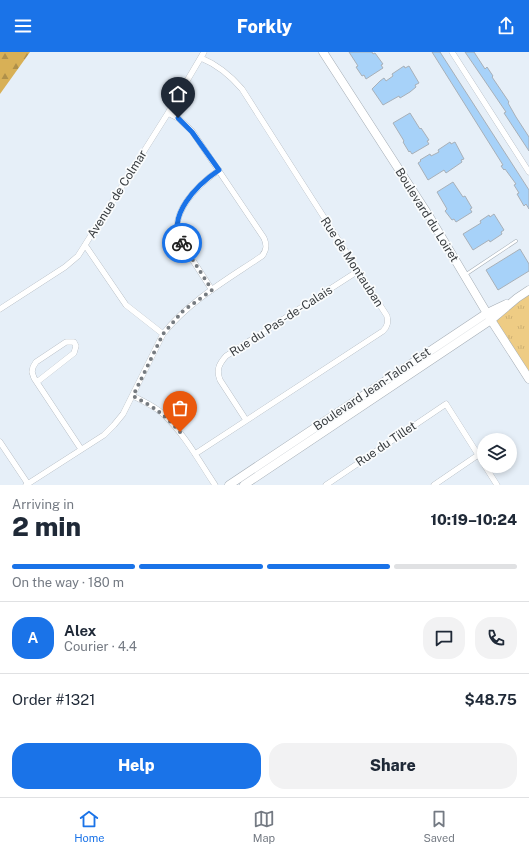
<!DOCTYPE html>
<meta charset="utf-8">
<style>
:root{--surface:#fff;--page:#f2f2f3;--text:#1f2937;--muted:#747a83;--line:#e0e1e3;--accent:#1a73e8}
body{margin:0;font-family:"Public Sans",sans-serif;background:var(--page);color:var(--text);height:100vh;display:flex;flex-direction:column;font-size:15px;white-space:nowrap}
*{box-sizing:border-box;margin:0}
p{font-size:13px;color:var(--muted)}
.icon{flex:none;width:22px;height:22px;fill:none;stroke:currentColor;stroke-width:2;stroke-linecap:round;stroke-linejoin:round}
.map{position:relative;height:433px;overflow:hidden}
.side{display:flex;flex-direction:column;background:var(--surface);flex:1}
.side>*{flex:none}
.controls{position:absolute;left:477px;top:381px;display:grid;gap:8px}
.controls a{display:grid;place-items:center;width:40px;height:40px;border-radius:50%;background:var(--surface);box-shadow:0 2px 6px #0003;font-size:20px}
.pin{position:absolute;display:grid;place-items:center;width:34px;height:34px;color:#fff;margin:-41px -17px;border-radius:50% 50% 50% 0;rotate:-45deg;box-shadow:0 0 4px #0007}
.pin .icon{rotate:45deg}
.courier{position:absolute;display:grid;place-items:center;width:40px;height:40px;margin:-20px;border:3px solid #1a73e8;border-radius:50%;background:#fff;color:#222;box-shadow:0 1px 5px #0007}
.headline em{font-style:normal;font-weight:800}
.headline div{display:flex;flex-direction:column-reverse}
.headline{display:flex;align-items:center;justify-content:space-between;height:68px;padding:0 12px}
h1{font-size:26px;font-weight:800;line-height:30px}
.bar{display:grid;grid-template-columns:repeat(4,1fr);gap:6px 4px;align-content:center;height:48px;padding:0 12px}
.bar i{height:5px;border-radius:3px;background:var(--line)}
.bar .active{background:var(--accent)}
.bar p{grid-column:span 4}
.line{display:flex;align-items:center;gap:10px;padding:0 12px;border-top:1px solid var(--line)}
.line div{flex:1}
.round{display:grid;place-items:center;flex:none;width:42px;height:42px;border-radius:16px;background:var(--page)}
.primary-button{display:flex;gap:8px;margin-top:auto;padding:8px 12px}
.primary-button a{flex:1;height:46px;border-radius:16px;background:var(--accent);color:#fff;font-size:16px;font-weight:800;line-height:46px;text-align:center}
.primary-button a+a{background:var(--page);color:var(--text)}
header{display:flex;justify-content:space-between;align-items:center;height:52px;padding:0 12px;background:var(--accent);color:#fff;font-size:18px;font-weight:800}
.tabs{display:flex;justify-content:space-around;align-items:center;height:56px;border-top:1px solid var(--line);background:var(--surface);font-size:11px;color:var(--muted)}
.tabs a{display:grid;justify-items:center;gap:2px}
.tabs .active{color:var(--accent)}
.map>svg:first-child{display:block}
.forest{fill:url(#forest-firs)}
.park{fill:url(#park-tufts)}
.building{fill:#a7d2f9;stroke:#a8b0b8}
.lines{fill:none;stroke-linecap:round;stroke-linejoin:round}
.lane-casing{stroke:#a5adb5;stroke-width:3.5}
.street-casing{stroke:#a5adb5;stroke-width:6}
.secondary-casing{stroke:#a5adb5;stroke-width:9}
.lane{stroke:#fff;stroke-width:2.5}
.street{stroke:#fff;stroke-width:5.5}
.secondary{stroke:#fff;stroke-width:8}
.done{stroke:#767b80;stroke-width:4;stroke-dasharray:0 7.2}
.route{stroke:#1a73e8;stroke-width:5}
.labels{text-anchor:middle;stroke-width:3.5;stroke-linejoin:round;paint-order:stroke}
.street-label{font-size:12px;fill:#393d40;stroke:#fafcfd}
</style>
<header><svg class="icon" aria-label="menu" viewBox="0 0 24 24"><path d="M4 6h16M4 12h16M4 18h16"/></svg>Forkly<svg class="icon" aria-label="share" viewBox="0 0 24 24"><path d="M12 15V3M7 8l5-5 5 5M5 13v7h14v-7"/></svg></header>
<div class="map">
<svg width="529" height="433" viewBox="0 0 529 433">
<defs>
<pattern id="forest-firs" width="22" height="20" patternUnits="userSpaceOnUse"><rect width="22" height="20" fill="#d8b056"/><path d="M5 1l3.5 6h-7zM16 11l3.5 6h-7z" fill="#b09049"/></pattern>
<pattern id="park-tufts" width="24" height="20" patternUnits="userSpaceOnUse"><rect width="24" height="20" fill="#eecc84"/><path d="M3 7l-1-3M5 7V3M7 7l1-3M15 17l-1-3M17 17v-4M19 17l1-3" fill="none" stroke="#cdb073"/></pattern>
</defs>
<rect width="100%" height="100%" fill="#e6eff8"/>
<path class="forest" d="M 0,0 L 30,0 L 0,42 Z"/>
<path class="park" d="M 529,238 L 529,327 L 491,268 Z"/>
<path class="building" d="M 349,0 L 372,0 L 373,2 L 375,1 L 383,12 L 381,13 L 383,16 L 366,27 L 364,23 L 362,24 L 356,15 L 358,14 Z
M 432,0 L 440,0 L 529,138 L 529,157 L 526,152 L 524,154 L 517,142 L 519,141 L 514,133 L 516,132 L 505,117 L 504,118 L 501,114 L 503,113 Z
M 465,0 L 474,0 L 485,17 L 487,15 L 493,24 L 492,25 L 509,50 L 508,51 L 516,65 L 529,85 L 529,99 L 504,61 L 506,60 Z
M 404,14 L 405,16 L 409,14 L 419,31 L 415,33 L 416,35 L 410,40 L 400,46 L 399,44 L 383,53 L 372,37 L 380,29 L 384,26 L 386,29 L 393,24 L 392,22 Z
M 410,61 L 420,77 L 421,76 L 429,88 L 427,89 L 429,92 L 412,102 L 410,99 L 409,100 L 403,90 L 404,89 L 393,71 Z
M 450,90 L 451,92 L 455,90 L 464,107 L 461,108 L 462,110 L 446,121 L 444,118 L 428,128 L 418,111 L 421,109 L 420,108 L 430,102 L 431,104 L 439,100 L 438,98 Z
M 453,130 L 463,145 L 465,144 L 472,156 L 470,157 L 472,160 L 456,170 L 454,167 L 452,168 L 445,159 L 447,157 L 437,140 Z
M 494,162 L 504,178 L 501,180 L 502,182 L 490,190 L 489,188 L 473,198 L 463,182 L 481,171 L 480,169 L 489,163 L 490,165 Z
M 520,197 L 529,212 L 529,219 L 498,238 L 486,218 Z"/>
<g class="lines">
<g class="lane-casing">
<path id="lane" d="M 465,223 L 516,189"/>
</g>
<g class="street-casing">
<path id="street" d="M 452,0 L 529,120
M 85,193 L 126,253 L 163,282
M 212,238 L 179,187 C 169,160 199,132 219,118
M 0,257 L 65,215 L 78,204 L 168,61 L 204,0
M 37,330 L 74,301 L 76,294 L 74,290 L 66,290 L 36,310 L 33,315 L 32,320 L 34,326 L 81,397
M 133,344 C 143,349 154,354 162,361 C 184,381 199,409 215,433
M 246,368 L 220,328 C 216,318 219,312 226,304 L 358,219
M 0,390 L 28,432
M 195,402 L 383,279 C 388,274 388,270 387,264 L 242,37 C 230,23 218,13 201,6
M 485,414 L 497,433
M 26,433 L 104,383 L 114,373 L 123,362 L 163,282 C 189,249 228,227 262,204 C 267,198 267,193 264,186 L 192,79 L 178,66 L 168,61
M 326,433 L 446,352 L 484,412
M 434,433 L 478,403"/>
</g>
<g class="secondary-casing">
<path id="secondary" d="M 323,0 L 429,164 L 491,268 L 529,327
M 229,433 L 487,261 L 506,252
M 244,433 L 491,268 L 517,246 L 529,238"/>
</g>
<use href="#lane" class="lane"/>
<use href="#street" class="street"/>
<use href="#secondary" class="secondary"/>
</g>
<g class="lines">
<path class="done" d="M 180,380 C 164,362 154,355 133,344 L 163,282 L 183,259 L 212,238 L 182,191"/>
<path class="route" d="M 178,66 L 192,80 L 219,118 C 198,132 165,164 182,191"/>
</g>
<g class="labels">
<g class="street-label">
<text transform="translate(117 142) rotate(-58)" y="4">Avenue de Colmar</text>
<text transform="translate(427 163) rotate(58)" y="4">Boulevard du Loiret</text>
<text transform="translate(352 210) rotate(57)" y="4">Rue de Montauban</text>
<text transform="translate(281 269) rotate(-33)" y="4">Rue du Pas-de-Calais</text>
<text transform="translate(372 337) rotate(-34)" y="4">Boulevard Jean-Talon Est</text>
<text transform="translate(386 392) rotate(-34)" y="4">Rue du Tillet</text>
</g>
</g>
</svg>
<div class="controls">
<a><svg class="icon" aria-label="layers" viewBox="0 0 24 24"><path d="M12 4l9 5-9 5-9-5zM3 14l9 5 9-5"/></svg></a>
</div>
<div class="pin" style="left:180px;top:380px;background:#ea580c"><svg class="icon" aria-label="bag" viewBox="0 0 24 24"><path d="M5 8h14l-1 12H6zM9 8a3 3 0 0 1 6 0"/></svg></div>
<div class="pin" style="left:178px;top:66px;background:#1f2937"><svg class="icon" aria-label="home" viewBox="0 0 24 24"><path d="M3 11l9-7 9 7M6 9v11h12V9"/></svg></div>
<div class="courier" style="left:182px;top:191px"><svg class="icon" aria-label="bike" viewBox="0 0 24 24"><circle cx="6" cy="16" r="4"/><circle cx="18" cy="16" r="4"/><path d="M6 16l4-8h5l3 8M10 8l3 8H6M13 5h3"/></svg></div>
</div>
<section class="side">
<div class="headline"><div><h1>2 min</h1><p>Arriving in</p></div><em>10:19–10:24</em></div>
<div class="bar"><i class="active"></i><i class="active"></i><i class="active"></i><i></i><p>On the way · 180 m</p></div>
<div class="line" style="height:72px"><b class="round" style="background:var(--accent);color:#fff">A</b><div><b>Alex</b><p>Courier · 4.4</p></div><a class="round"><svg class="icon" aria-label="chat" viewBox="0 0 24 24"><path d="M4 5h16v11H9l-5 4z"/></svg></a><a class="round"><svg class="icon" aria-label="phone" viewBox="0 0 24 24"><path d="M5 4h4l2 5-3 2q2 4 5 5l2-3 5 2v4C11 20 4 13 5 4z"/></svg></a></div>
<div class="line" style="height:52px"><div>Order #1321</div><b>$48.75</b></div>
<div class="primary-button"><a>Help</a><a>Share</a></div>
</section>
<nav class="tabs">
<a class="active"><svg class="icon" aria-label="home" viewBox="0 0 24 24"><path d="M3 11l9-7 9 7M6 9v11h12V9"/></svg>Home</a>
<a><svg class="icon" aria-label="map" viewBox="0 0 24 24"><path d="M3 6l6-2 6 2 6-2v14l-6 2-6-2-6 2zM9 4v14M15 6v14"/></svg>Map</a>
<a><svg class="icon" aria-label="saved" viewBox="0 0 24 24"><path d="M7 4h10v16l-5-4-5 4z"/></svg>Saved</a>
</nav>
